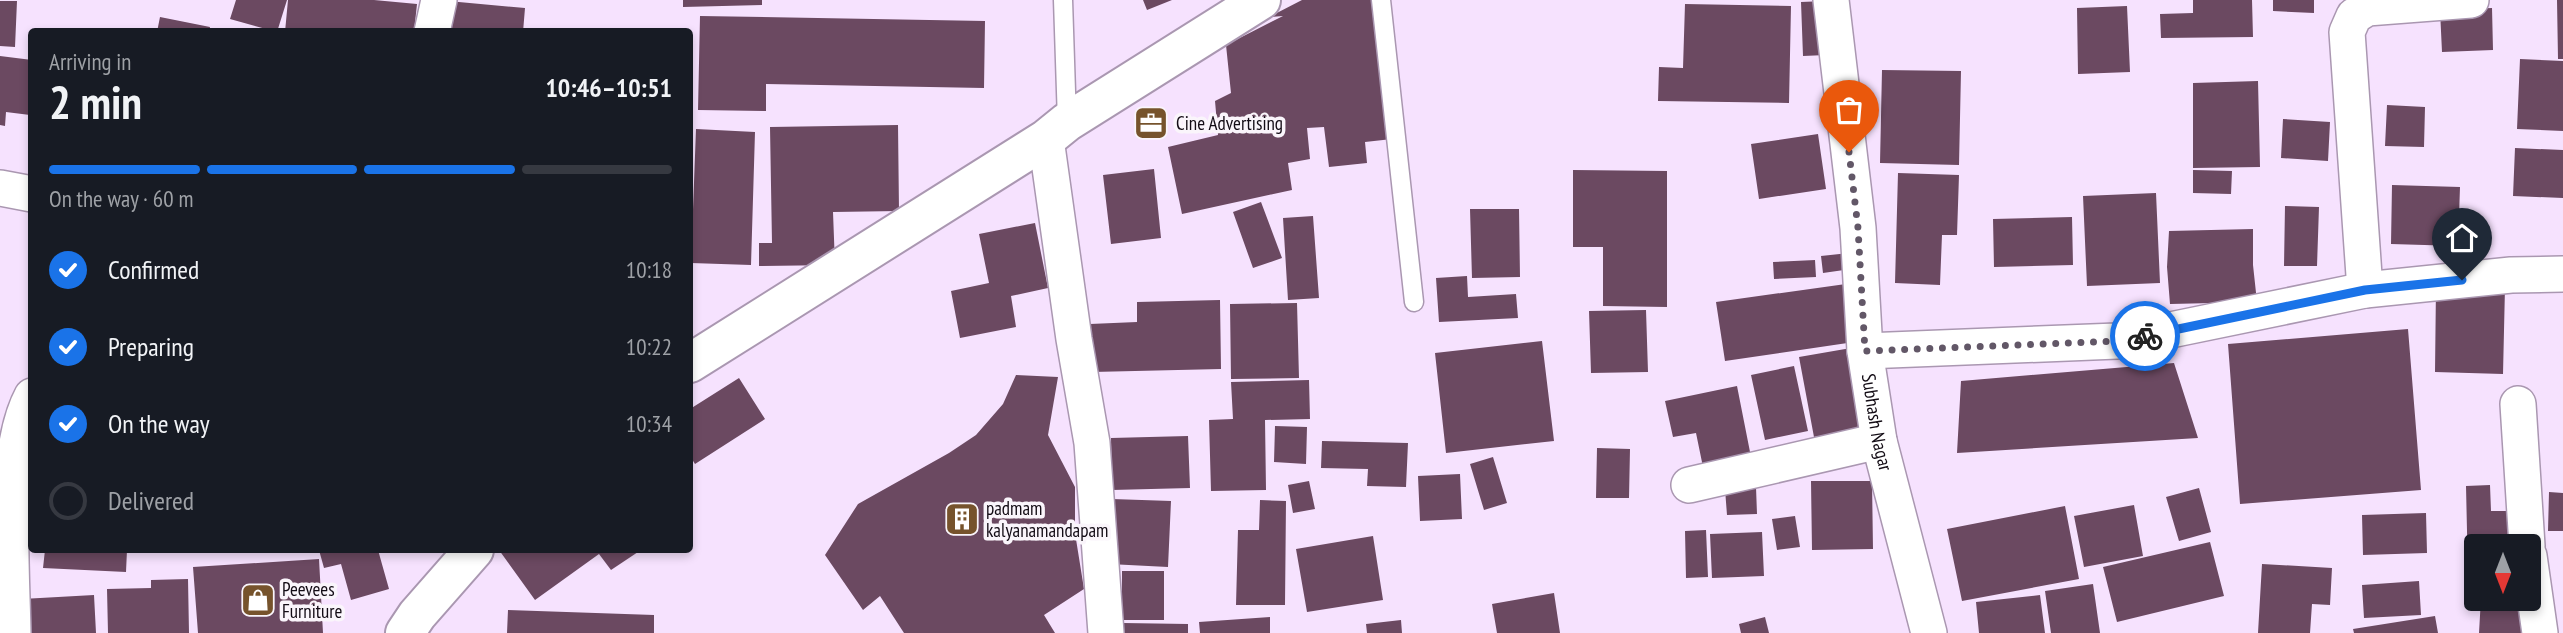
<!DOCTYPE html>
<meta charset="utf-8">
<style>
:root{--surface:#171b24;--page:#242831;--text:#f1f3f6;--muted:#9ea1a6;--line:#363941;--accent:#1a73e8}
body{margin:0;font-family:"PT Sans Narrow",sans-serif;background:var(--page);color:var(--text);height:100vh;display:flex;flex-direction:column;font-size:26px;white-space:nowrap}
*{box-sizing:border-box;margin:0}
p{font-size:23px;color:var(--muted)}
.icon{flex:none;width:38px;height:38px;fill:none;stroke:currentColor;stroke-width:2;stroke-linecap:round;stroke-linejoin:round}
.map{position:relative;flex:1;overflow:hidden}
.panel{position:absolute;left:28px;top:28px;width:665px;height:525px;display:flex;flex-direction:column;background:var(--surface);border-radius:7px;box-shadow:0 4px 10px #0003}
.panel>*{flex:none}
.needle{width:46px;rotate:180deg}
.tools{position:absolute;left:2464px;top:534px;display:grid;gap:14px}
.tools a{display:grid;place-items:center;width:77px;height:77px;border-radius:7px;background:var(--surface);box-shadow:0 4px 10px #0003;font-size:35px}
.pin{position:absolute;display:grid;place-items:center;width:60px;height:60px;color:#fff;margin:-72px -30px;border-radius:50% 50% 50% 0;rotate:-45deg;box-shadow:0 0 7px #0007}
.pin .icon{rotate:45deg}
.courier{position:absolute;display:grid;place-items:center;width:70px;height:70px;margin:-35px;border:5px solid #1a73e8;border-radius:50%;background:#fff;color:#222;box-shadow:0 2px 9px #0007}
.head em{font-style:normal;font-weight:700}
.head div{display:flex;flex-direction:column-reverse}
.head{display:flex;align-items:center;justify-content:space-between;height:119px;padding:0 21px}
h1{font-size:46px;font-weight:700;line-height:52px}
.bar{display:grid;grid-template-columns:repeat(4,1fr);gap:10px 7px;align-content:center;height:84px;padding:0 21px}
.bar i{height:9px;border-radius:5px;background:var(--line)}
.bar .selected{background:var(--accent)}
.bar p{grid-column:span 4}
ol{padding:0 21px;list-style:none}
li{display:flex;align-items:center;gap:21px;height:77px}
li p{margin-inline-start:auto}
li .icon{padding:7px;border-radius:50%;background:var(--accent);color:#fff;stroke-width:4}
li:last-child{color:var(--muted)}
li i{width:38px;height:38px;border:4px solid var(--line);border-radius:50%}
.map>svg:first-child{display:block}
.building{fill:#6b4961}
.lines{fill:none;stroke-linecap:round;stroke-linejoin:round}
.lane-casing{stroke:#aa97b1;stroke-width:21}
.street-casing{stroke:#aa97b1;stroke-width:38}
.secondary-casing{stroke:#aa97b1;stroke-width:42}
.lane{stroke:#fff;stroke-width:18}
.street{stroke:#fff;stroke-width:35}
.secondary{stroke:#fff;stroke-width:38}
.done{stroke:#625767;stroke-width:7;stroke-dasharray:0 12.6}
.route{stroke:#1a73e8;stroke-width:9}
.labels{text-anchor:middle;stroke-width:7;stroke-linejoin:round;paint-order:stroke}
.poi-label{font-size:19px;fill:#130c15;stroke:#faf5fb;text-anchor:start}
.street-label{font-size:19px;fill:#130c15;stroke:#faf5fb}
</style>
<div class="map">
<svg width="2563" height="633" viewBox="0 0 2563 633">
<rect width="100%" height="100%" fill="#f6e2fe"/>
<path class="building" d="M 236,0 L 287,0 L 277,32 L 230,19 Z
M 288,0 L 374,0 L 417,4 L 414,32 L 285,32 Z
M 683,0 L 762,0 L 762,5 L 683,7 Z
M 1143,0 L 1172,0 L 1147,10 Z
M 1302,0 L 1376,0 L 1392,139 L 1365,142 L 1367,163 L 1329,167 L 1324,127 L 1307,128 L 1310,159 L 1288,163 L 1292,190 L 1182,214 L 1168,147 L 1218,135 L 1215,101 L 1231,93 L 1226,45 L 1283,16 L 1269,17 Z
M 2193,0 L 2252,0 L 2253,37 L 2161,38 L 2160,14 L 2193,13 Z
M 2273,0 L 2314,0 L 2314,13 L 2273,11 Z
M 2557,0 L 2563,0 L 2563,59 L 2558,59 Z
M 0,1 L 17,1 L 15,47 L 0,46 Z
M 448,1 L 525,8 L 523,32 L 445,32 Z
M 1825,1 L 1826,55 L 1803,56 L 1801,2 Z
M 1685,4 L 1791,6 L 1789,103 L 1658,101 L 1659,67 L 1683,68 Z
M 2127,6 L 2130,72 L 2078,74 L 2077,8 Z
M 2492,8 L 2493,50 L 2442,52 L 2440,10 Z
M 700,16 L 985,21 L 984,88 L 766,84 L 766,111 L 698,110 Z
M 160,17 L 210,27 L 209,32 L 157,32 Z
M 0,56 L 32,60 L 30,115 L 6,112 L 5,126 L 0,125 Z
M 2520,59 L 2563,61 L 2563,131 L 2517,129 Z
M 1882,70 L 1961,71 L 1959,165 L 1880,163 Z
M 2258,81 L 2260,167 L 2193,168 L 2193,83 Z
M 2387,105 L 2425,107 L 2424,147 L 2385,146 Z
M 2283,119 L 2330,122 L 2328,161 L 2281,158 Z
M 898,125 L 899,211 L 833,212 L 835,265 L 759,266 L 759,243 L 772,243 L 770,127 Z
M 696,129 L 755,132 L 751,265 L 691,263 Z
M 1818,134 L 1826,189 L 1759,199 L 1751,144 Z
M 2515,148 L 2563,150 L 2563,198 L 2513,196 Z
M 1154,169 L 1161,238 L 1111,244 L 1103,175 Z
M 1573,170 L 1667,171 L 1667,307 L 1603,306 L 1603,247 L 1573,247 Z
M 2193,170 L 2232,171 L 2231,194 L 2193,193 Z
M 1898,173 L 1959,175 L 1957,235 L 1942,235 L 1940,285 L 1895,283 Z
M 2392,185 L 2460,187 L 2458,246 L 2391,244 Z
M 2156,193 L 2160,283 L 2087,286 L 2083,196 Z
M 1261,202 L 1282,258 L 1253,268 L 1233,212 Z
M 2285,206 L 2319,207 L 2317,266 L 2284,266 Z
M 1470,209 L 1519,209 L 1520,277 L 1472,278 Z
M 1313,216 L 1319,298 L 1288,300 L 1283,218 Z
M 2072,217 L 2073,265 L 1994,267 L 1993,219 Z
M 1035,223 L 1048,288 L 1011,296 L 1016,327 L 960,338 L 951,291 L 989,283 L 979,234 Z
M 2253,229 L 2253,265 L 2257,302 L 2170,304 L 2167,267 L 2169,231 Z
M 1849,253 L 1851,269 L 1823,273 L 1821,256 Z
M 1815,260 L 1816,277 L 1774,279 L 1773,262 Z
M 1467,276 L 1468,297 L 1516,294 L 1518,318 L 1439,322 L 1436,278 Z
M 1853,283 L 1861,341 L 1725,361 L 1716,302 Z
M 2436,286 L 2505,287 L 2503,374 L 2435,372 Z
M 1220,300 L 1221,369 L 1092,372 L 1090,324 L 1137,322 L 1137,302 Z
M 1297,303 L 1299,378 L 1231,379 L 1230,304 Z
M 1646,310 L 1648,372 L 1591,373 L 1589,311 Z
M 2408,329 L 2421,490 L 2240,504 L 2228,344 Z
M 1542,341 L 1554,441 L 1446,453 L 1435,353 Z
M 1851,348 L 1866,428 L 1814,437 L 1799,357 Z
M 2174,363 L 2198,438 L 1957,453 L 1961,381 Z
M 1794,366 L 1808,431 L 1765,440 L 1751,375 Z
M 1016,375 L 1058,377 L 1048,435 L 1075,487 L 1075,533 L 1084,589 L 1044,615 L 1055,633 L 904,633 L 880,596 L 863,610 L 825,555 L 858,504 L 949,453 L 976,435 L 1003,404 Z
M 739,378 L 765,419 L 695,464 L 690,456 L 690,409 Z
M 1309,380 L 1310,419 L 1265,420 L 1266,490 L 1211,491 L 1209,420 L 1233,419 L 1231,382 Z
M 1737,386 L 1751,457 L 1703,467 L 1696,433 L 1673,437 L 1665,401 Z
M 1275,426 L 1307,427 L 1306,464 L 1274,462 Z
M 1188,436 L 1190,488 L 1112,490 L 1111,438 Z
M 1322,441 L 1408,443 L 1406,487 L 1367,486 L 1368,469 L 1321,468 Z
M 1597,448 L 1630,449 L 1629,498 L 1596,498 Z
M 1493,457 L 1507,503 L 1484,510 L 1470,464 Z
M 1460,474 L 1462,519 L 1420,521 L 1418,476 Z
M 1309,481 L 1315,509 L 1293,513 L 1288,485 Z
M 1811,481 L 1872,481 L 1873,549 L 1812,550 Z
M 2490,485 L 2491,511 L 2518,511 L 2519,546 L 2476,546 L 2476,575 L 2468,576 L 2466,486 Z
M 1756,487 L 1757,514 L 1727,515 L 1725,489 Z
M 2199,488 L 2211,532 L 2179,541 L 2166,497 Z
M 2549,492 L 2563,493 L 2563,531 L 2548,531 Z
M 1112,499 L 1171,501 L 1168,567 L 1109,564 Z
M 1260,500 L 1286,501 L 1285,605 L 1236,605 L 1238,530 L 1259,530 Z
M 2134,505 L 2143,556 L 2084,567 L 2074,516 Z
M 2065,506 L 2079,579 L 1962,601 L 1947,529 Z
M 2426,513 L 2427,553 L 2363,555 L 2362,515 Z
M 1795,516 L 1800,547 L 1777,550 L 1772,519 Z
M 1706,530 L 1708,577 L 1686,578 L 1685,531 Z
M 1762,532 L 1764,576 L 1712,578 L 1710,534 Z
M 1373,536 L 1383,600 L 1307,612 L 1296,549 Z
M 2210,542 L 2224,596 L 2117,622 L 2103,567 Z
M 45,550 L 127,550 L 126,572 L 43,568 Z
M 319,550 L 378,550 L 389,589 L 351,600 L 341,564 L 324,568 Z
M 499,550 L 641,550 L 611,570 L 599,554 L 535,600 Z
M 319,559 L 323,633 L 198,633 L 193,567 Z
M 2262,564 L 2332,568 L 2330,605 L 2312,604 L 2310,633 L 2258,633 Z
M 1122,571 L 1164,571 L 1164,620 L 1122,620 Z
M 188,579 L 189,633 L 108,633 L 107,589 L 151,588 L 151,580 Z
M 2419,581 L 2421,615 L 2364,618 L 2362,585 Z
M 2093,584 L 2100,633 L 2051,633 L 2045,591 Z
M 1554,593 L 1560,633 L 1497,633 L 1492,604 Z
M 94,595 L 96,633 L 24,633 L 22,599 Z
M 2040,595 L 2045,633 L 1979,633 L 1976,602 Z
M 2481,598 L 2529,598 L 2527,633 L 2479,633 Z
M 508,610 L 654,615 L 654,633 L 507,633 Z
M 2435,616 L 2438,633 L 2354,633 L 2353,629 Z
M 1270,617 L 1270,633 L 1200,633 L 1199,622 Z
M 1765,617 L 1769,633 L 1741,633 L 1739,624 Z
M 1401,620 L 1402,633 L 1367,633 L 1366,624 Z
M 1123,623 L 1188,624 L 1188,633 L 1123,633 Z"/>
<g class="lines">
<g class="lane-casing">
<path id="lane" d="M 1063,0 L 1067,122
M 1381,0 L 1414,302"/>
</g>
<g class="street-casing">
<g id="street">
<path id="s1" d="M 1831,0 L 1858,228 L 1865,351 L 1879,441 L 1929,633"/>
<path d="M 432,32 L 439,0"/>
<path d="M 1046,139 L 1074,339 L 1092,443 L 1106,633"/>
<path d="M 0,188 L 32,194"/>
<path d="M 2365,290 L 2347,32 L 2354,16 L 2367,8 L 2471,0"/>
<path d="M 1865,351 L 2117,341 L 2365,290 L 2511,275 L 2563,274"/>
<path d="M 2518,404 L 2527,546"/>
<path d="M 1689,485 L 1879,441"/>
<path d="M 2529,556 L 2540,633"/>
<path d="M 13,633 C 12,570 2,451 32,396"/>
</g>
</g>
<g class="secondary-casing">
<path id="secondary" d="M 690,363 L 1046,139 L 1067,122 L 1261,0
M 405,633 L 417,615 L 474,550"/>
</g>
<use href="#lane" class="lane"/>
<use href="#street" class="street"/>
<use href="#secondary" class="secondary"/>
</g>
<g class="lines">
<path class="done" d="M 1849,152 L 1858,228 L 1865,351 L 2117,341 L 2145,336"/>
<path class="route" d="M 2145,336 L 2365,290 L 2462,280"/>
</g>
<defs>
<g id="office-square" transform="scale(1.75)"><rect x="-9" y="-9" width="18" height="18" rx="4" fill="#76532c" stroke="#faf5fb"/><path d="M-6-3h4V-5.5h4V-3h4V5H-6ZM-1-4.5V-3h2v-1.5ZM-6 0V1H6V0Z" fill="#fff"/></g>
<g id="building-square" transform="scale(1.75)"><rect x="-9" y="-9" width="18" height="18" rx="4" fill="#76532c" stroke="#faf5fb"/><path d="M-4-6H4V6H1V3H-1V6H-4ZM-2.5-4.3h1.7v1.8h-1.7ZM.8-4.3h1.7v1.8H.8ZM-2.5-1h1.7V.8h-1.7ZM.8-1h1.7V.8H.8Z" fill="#fff"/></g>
<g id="shop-square" transform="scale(1.75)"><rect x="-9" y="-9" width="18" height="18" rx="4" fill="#76532c" stroke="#faf5fb"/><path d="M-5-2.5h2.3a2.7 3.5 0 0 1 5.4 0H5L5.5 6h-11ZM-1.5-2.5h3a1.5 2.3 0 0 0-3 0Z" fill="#fff"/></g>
</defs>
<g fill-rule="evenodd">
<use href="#office-square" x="1151" y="123"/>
<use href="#building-square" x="962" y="519"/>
<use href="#shop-square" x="258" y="600"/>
</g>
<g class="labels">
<g class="poi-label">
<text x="1176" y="130">Cine Advertising</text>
<text x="986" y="515">padmam<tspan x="986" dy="22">kalyanamandapam</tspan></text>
<text x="282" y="596">Peevees<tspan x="282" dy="22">Furniture</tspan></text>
</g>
<g class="street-label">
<text dy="7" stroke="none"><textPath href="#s1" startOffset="425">Subhash Nagar</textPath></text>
</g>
</g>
</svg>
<div class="tools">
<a><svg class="needle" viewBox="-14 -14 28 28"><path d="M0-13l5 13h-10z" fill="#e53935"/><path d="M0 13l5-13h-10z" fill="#9ea1a6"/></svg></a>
</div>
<div class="pin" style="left:1849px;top:152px;background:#ea580c"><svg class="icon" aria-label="bag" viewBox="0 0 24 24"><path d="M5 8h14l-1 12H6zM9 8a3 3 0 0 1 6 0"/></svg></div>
<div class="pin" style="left:2462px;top:280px;background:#1f2937"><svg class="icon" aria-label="home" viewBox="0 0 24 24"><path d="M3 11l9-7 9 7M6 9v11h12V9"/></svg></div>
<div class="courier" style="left:2145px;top:336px"><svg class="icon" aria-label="bike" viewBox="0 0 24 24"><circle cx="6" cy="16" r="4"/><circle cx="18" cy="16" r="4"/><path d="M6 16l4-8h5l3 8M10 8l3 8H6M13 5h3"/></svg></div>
<section class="panel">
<div class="head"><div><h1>2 min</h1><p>Arriving in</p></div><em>10:46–10:51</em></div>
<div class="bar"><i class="selected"></i><i class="selected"></i><i class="selected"></i><i></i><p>On the way · 60 m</p></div>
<ol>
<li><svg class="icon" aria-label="check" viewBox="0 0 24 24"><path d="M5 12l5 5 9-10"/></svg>Confirmed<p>10:18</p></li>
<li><svg class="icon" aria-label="check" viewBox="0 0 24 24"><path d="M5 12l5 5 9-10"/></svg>Preparing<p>10:22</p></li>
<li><svg class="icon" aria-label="check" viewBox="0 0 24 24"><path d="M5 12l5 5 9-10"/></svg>On the way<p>10:34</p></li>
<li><i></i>Delivered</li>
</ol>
</section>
</div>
